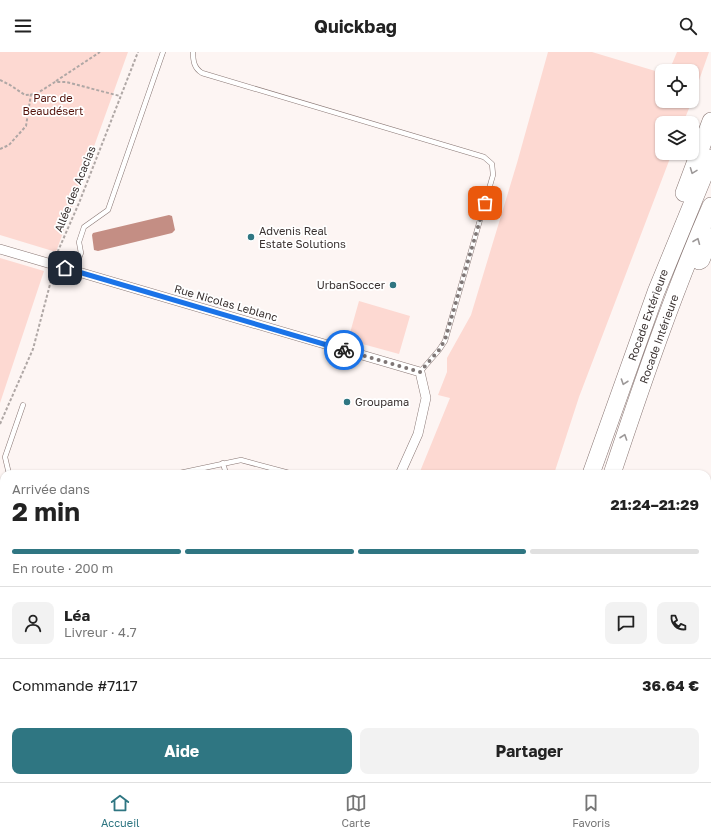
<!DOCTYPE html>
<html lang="fr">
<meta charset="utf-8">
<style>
:root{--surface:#fff;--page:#f2f2f2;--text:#222;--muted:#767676;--line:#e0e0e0;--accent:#2f7682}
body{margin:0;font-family:"Golos Text",sans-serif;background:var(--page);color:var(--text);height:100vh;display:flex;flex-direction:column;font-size:15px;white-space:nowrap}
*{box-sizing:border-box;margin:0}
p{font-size:13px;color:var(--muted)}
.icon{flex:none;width:22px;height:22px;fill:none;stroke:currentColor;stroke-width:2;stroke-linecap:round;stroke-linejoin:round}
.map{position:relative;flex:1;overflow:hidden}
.side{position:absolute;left:0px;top:418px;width:711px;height:312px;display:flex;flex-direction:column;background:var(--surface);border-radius:12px 12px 0 0;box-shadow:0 1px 3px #0004}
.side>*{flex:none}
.buttons{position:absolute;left:655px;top:12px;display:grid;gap:8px}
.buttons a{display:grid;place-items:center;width:44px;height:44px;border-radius:8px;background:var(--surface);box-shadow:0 1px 3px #0004;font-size:20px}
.pin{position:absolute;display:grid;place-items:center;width:34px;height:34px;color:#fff;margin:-17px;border-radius:8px;box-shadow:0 2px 6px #0006}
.courier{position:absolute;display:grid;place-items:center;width:40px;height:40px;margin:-20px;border:3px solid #1a73e8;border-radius:50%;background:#fff;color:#222;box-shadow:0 1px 5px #0007}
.head em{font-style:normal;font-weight:700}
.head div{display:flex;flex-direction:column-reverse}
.head{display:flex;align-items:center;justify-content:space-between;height:68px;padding:0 12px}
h1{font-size:26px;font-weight:700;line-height:30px}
.bar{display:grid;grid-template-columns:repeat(4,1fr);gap:6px 4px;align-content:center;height:48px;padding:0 12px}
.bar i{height:5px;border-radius:3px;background:var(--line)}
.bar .selected{background:var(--accent)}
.bar p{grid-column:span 4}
.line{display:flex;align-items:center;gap:10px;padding:0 12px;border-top:1px solid var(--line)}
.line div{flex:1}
.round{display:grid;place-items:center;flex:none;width:42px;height:42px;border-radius:8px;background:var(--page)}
.primary-button{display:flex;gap:8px;margin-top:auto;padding:8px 12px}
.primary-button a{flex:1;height:46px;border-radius:8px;background:var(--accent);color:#fff;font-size:16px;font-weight:700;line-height:46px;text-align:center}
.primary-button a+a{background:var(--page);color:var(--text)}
header{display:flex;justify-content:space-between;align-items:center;height:52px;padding:0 12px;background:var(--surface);font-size:18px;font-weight:700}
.dock{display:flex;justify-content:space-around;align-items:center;height:56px;border-top:1px solid var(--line);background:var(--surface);font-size:11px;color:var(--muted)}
.dock a{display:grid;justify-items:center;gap:2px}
.dock .selected{color:var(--accent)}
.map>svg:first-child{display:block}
.green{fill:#fdd9d2}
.water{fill:#c48e84}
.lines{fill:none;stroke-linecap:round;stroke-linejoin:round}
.service-casing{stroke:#897774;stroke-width:5.5}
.minor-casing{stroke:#897774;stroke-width:10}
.motorway-casing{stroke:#897774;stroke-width:18}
.path{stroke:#afa7a5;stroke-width:2;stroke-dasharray:3 2;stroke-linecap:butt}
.service{stroke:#fff;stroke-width:4.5}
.minor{stroke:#fff;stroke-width:9}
.motorway{stroke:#fff;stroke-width:17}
.oneway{stroke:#9c9898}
.done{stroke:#7e7675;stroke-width:4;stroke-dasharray:0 7.2}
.route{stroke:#1a73e8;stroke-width:5}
.poi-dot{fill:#2f7682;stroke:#fff;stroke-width:1.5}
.labels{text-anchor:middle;stroke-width:3.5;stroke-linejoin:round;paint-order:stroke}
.park-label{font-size:11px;fill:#54130b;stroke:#fff}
.street-label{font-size:11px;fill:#3a3231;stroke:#fff}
.poi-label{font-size:11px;fill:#3a3231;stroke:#fff;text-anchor:start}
</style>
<header><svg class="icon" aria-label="menu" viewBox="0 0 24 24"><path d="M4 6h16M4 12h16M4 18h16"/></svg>Quickbag<svg class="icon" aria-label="search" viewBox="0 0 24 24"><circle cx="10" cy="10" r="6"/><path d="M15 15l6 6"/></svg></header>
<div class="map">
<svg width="711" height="730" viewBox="0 0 711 730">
<rect width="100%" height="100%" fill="#fdf5f3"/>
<path class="green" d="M 0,0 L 128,0 L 56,200 L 0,183 Z
M 548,0 L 592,0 L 662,21 L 662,49 L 692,49 L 683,71 L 662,71 L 662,101 L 672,101 L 579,345 L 554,422 L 419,422 L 450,346 L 438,343 L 447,320 L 447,306 L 471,263 L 517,111 Z
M 677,0 L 709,0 L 692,48 L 692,19 L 669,19 Z
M 0,206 L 44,219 L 0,351 Z
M 359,249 L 410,264 L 399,302 L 348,288 Z"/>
<path class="water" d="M 169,163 L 172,164 L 175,178 L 172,181 L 98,199 L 94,198 L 92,183 L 93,181 Z
M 4,577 L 4,726 L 243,726 L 242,730 L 0,730 L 0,578 Z"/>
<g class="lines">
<g class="service-casing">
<path id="service" d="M 193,0 C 193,9 194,16 202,21 L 484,105 L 492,112 L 493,123 L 445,289 L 439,298 L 420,320
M 74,219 L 81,201 L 79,190 L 84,175 L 108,158 L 163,0
M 223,411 L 226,422
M 9,422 L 5,405 L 23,353
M 175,422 L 241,408 L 293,422
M 0,462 L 4,461
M 0,486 L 4,485
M 425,726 L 428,730"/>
</g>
<g class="minor-casing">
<path id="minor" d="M 0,197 L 420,320 L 426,346 L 418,382 L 400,422
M 707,479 L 711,478
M 369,730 L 374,726"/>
</g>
<g class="motorway-casing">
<path id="motorway" d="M 684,141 L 711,69
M 699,209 L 701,208 L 711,185
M 591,422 L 656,240 L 711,106
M 612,422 C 642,332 673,241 711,154
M 503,730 L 504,726
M 521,730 L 521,726
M 540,730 L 541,726"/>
</g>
<path class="path" d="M 0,28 L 10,33 L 25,43 L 36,42 L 55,30 L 66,30 L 120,44
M 56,29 L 100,0
M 0,97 L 9,93 L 26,74 L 31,42
M 57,205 L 58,199 L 79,151 L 138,0
M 0,372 L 33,297 L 53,221
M 0,560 L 4,559
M 273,730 L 274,726"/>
<use href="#service" class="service"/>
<use href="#minor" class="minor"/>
<use href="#motorway" class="motorway"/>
</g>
<defs><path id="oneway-chevron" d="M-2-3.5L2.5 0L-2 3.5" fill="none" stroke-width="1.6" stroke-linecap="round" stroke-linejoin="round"/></defs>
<g class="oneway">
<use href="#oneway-chevron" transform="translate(693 119) rotate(111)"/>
<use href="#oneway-chevron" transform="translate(697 189) rotate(-68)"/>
<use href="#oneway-chevron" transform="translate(624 330) rotate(109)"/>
<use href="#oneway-chevron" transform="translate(624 385) rotate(-71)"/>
</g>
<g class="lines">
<path class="done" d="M 344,298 L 420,320 L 439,298 L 445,288 L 485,151"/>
<path class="route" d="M 65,216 L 344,298"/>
</g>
<g class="poi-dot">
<circle cx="251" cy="185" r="4"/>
<circle cx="393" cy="233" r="4"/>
<circle cx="347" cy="350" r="4"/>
</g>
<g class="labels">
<g class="park-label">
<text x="53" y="50">Parc de<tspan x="53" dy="13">Beaudésert</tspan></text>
</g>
<g class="street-label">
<text transform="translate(75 137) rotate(-68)" y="4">Allée des Acacias</text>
<text transform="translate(226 251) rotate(16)" y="4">Rue Nicolas Leblanc</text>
<text transform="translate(648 263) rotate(-70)" y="4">Rocade Extérieure</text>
<text transform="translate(659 287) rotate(-70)" y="4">Rocade Intérieure</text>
</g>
<g class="poi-label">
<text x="259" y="183">Advenis Real<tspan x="259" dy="13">Estate Solutions</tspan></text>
<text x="385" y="237" text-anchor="end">UrbanSoccer</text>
<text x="355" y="354">Groupama</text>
</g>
</g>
</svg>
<div class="buttons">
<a><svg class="icon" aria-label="locate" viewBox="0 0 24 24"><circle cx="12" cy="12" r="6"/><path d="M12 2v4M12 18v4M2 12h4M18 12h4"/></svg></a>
<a><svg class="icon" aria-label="layers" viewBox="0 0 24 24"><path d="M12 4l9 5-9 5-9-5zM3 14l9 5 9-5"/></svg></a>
</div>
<div class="pin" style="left:485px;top:151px;background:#ea580c"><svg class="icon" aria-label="bag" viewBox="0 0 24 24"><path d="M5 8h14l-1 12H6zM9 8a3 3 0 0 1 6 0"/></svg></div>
<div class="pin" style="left:65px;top:216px;background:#1f2937"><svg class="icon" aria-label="home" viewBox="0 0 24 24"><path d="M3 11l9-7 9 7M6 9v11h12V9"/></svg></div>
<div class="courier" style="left:344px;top:298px"><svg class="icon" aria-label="bike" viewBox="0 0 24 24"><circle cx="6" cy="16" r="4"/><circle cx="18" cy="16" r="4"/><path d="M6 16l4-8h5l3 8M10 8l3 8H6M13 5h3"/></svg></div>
<section class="side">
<div class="head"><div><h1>2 min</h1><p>Arrivée dans</p></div><em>21:24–21:29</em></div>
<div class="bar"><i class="selected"></i><i class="selected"></i><i class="selected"></i><i></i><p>En route · 200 m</p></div>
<div class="line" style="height:72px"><a class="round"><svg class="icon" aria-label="person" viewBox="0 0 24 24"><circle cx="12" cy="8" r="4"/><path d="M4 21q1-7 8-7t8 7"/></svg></a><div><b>Léa</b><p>Livreur · 4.7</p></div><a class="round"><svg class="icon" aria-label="chat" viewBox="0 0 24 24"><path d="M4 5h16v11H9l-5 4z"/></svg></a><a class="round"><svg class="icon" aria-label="phone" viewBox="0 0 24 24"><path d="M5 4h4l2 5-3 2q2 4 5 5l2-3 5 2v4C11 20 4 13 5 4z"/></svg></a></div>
<div class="line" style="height:52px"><div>Commande #7117</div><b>36.64 €</b></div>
<div class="primary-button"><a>Aide</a><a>Partager</a></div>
</section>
</div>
<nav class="dock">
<a class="selected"><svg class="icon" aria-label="home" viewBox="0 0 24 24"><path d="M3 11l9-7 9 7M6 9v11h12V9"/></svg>Accueil</a>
<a><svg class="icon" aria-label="map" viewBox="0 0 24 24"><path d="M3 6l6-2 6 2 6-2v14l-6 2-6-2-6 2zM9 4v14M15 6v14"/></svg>Carte</a>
<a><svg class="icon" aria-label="saved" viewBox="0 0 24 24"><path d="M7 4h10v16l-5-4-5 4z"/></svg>Favoris</a>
</nav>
